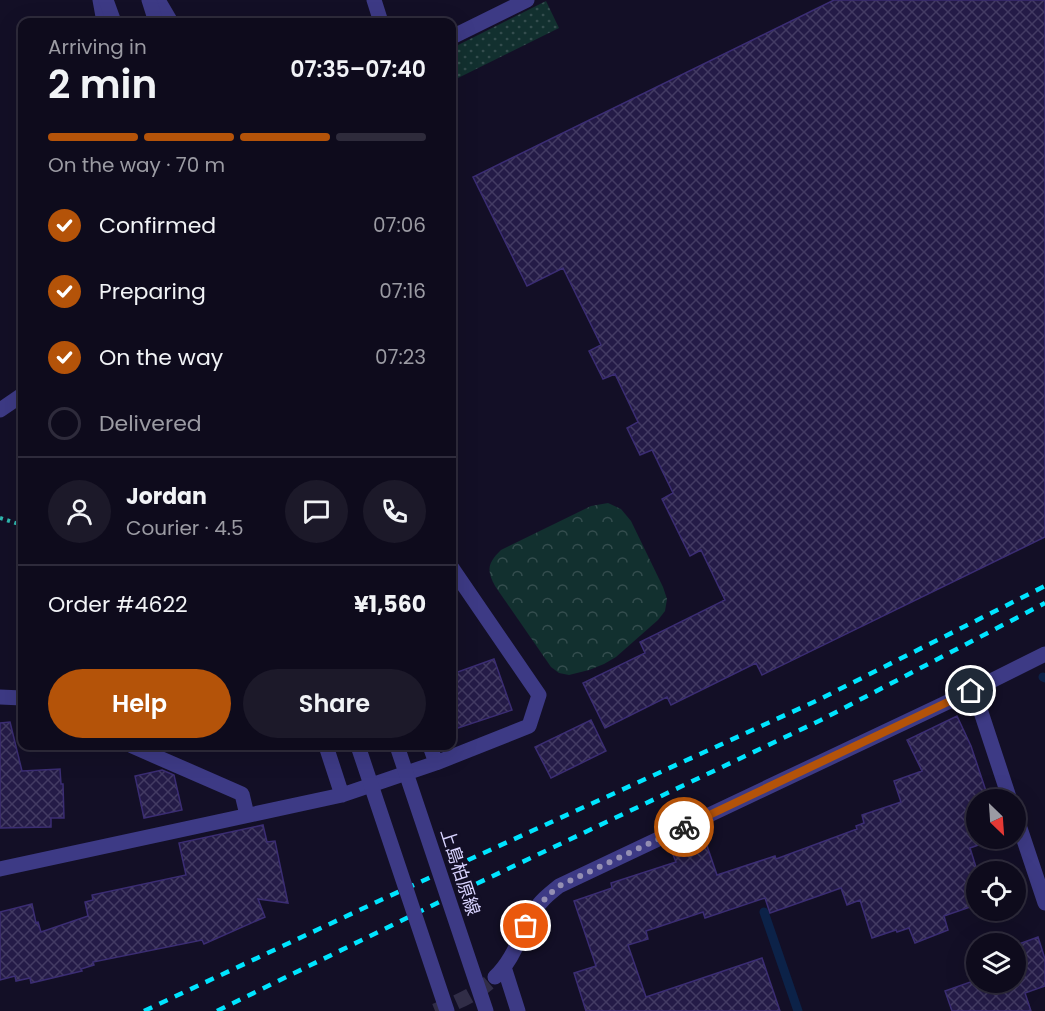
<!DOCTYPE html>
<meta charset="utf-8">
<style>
:root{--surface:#0e0b1c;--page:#1c1929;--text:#f1f3f6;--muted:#9b9ba3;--line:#2e2b3b;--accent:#b45309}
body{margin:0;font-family:Poppins,"Noto Sans JP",sans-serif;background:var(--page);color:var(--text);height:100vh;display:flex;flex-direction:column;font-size:22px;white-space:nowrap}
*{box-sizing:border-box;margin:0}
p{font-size:20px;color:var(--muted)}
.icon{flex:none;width:33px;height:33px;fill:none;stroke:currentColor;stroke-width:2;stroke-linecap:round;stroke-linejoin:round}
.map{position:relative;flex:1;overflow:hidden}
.sheet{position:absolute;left:18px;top:18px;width:438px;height:732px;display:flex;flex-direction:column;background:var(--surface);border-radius:12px;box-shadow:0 6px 24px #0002,0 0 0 2px var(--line)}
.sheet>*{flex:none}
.needle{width:39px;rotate:155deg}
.fabs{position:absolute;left:966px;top:789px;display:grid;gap:12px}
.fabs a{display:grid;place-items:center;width:60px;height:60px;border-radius:50%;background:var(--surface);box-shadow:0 6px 24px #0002,0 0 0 2px var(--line);font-size:30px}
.pin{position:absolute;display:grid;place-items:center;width:51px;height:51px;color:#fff;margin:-26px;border:3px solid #fff;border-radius:50%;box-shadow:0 2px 6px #0007}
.courier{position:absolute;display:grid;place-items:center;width:60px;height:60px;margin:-30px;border:4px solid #b45309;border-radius:50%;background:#fff;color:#222;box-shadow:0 2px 8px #0007}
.headline em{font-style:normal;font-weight:600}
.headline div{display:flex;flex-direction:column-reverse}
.headline{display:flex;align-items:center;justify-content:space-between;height:102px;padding:0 30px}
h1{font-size:39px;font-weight:600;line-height:45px}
.bar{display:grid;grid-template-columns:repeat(4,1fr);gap:9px 6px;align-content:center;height:72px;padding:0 30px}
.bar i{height:8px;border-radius:4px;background:var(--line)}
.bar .on{background:var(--accent)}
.bar p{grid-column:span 4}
.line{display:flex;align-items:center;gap:15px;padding:0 30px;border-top:2px solid var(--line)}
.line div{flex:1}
.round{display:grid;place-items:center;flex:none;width:63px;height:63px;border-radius:32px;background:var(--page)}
ol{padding:0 30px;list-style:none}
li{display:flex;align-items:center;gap:18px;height:66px}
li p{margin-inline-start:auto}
li .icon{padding:6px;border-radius:50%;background:var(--accent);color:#fff;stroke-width:4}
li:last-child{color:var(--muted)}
li i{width:33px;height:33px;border:3px solid var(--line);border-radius:50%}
.action{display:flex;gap:12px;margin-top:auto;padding:12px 30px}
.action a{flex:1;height:69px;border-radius:36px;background:var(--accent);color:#fff;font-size:24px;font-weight:600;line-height:69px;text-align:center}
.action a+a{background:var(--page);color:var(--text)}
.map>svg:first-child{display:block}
.grass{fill:url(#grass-dots)}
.forest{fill:url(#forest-crowns)}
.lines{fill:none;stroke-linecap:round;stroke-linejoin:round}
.stream{stroke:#0c2248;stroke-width:9}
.building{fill:url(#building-cross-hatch);stroke:#3b2d73;stroke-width:1.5}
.minor-tunnel{stroke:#312d47;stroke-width:15;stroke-dasharray:15 8;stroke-linecap:butt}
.path{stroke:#2fb8b0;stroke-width:4;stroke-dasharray:3 4.5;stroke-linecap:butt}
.minor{stroke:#3d3a85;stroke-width:15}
.tertiary{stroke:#3d3a85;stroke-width:15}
.rail{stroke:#00e5ff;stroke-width:4.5;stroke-dasharray:9 8;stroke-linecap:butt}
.tertiary-bridge{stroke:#3d3a85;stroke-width:15}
.done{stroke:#948fb3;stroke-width:6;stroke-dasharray:0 10.8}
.route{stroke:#b45309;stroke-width:8}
.labels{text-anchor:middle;stroke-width:6;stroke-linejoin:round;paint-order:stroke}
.street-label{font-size:18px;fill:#d9d4ff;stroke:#130f26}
</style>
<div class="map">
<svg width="1045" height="1011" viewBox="0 0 1045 1011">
<defs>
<pattern id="grass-dots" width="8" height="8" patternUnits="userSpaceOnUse" patternTransform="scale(1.5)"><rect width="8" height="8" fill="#12302f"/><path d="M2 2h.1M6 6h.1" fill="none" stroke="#344d4e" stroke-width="1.8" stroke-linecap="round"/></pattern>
<pattern id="forest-crowns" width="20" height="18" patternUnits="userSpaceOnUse" patternTransform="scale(1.5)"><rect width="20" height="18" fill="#12302f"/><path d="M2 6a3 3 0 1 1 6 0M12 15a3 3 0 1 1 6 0" fill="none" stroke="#344d4e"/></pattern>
<pattern id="building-cross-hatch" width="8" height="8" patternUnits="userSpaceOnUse" patternTransform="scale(1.5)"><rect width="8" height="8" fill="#241b47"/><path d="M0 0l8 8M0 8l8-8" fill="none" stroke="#433b63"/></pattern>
</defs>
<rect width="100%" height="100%" fill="#130f26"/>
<path class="grass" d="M 546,1 L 559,28 L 452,81 L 452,48 Z"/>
<path class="forest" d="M 608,503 L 621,509 L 631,521 L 663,587 L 667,599 L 665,611 L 658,620 L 616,657 L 604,664 L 589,670 L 569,675 L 559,673 L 551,667 L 495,586 C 486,569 488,563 501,550 L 591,506 Z"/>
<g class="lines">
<path class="stream" d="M 1043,677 L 1045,678
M 764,912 L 798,1011"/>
</g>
<path class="building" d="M 834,0 L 1045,0 L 1045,537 L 762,675 L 756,663 L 671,705 L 667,697 L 605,728 L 583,683 L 645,653 L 640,642 L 725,600 L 701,550 L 690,556 L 662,499 L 673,493 L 652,450 L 640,455 L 627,428 L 638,422 L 615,374 L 603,379 L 589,351 L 601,345 L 563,268 L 527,286 L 473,177 Z
M 494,659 L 512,710 L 452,730 L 452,674 Z
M 957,716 L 971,746 L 989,800 L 976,800 L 976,838 L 998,838 L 970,848 L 976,867 L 976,905 L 944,916 L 948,930 L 915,943 L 909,928 L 897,932 L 896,930 L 872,938 L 860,900 L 847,905 L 841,888 L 770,913 L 765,898 L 705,918 L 703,912 L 646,931 L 648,939 L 628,945 L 646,997 L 762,958 L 780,1011 L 586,1011 L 574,973 L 596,966 L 574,901 L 612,888 L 611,883 L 676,862 L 672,852 L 705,840 L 717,875 L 775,856 L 776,859 L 857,829 L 856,826 L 864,823 L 862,815 L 901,802 L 894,781 L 922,771 L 907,740 Z
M 591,720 L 606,751 L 551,778 L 535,747 Z
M 10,722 L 22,771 L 60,769 L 61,784 L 63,784 L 64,818 L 51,818 L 51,827 L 0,828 L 0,723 Z
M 162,770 L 174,775 L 182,810 L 144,818 L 135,776 Z
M 263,825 L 267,842 L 275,841 L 288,903 L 258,899 L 265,917 L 204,944 L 202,940 L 93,962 L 94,965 L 81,969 L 82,971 L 31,983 L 30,978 L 16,981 L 15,976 L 0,980 L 0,912 L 32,904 L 36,923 L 38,922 L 41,932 L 88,916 L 85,902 L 93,900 L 92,895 L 186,875 L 179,843 Z
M 1038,937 L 1045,959 L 1045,986 L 1025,993 L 1031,1011 L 952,1011 L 945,991 L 976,980 L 976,982 L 1016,982 L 1016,945 Z"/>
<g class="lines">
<path class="minor-tunnel" d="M 435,1011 C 458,1002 478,994 495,977"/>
<path class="path" d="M 0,518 L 22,525"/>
<path class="minor" d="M 100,0 L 104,22
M 158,0 L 171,22
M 452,37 L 527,0
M 0,410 L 22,395
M 0,697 L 22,698
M 132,746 L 242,794 L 247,815
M 326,746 L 342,795
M 430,746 L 436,763
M 0,869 L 342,795 L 436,763 L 529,726 L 539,695 L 452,568
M 504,967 L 518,1011
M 495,977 C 514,959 520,935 533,913 C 539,902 549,894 559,886 L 971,691"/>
<path class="tertiary" d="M 106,0 L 114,22
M 149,0 L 156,22
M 374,0 L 381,22
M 1010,800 L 979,706 L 971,691 L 1045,654
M 1016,816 L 1045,903"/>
<path class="rail" d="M 144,1011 L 383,899 L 816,701 L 1045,586
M 217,1011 L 476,884 L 821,720 L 1045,603"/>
<path class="tertiary-bridge" d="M 358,746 L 447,1011
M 397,746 L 486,1011"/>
</g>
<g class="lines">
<path class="done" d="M 526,926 C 535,910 544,898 559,886 L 684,827"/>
<path class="route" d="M 684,827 L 971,691"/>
</g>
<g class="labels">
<g class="street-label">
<text transform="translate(460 872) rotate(72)" y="6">上島柏原線</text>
</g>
</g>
</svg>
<div class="fabs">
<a><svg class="needle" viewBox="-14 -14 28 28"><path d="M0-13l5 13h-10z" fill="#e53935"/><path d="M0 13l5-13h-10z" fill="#9b9ba3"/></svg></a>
<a><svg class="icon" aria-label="locate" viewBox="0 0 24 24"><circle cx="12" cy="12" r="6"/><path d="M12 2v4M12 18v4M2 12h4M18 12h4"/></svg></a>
<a><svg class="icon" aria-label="layers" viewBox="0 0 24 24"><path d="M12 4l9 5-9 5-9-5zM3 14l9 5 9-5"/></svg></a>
</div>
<div class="pin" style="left:526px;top:926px;background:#ea580c"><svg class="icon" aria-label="bag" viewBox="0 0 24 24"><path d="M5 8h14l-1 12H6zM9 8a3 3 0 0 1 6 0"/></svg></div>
<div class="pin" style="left:971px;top:691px;background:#1f2937"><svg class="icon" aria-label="home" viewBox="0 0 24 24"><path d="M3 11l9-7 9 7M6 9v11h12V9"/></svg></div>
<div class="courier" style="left:684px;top:827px"><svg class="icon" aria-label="bike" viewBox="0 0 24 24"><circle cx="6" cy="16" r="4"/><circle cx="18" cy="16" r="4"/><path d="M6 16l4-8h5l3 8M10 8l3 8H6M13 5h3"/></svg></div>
<section class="sheet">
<div class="headline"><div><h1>2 min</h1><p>Arriving in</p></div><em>07:35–07:40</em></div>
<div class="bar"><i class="on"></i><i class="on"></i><i class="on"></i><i></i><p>On the way · 70 m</p></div>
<ol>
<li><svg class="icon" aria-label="check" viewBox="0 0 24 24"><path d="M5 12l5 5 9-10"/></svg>Confirmed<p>07:06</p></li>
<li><svg class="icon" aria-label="check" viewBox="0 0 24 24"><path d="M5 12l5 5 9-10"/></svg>Preparing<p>07:16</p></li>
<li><svg class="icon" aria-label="check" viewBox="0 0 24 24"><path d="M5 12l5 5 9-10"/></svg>On the way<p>07:23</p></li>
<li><i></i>Delivered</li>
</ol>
<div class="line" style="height:108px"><a class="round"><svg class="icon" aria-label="person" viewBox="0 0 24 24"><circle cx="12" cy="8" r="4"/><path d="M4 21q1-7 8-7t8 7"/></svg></a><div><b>Jordan</b><p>Courier · 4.5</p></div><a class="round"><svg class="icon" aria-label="chat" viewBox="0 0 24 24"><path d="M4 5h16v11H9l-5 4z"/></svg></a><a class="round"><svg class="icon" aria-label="phone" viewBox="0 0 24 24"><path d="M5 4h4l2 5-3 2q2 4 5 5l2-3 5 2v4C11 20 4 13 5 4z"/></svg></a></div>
<div class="line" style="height:78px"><div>Order #4622</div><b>¥1,560</b></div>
<div class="action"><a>Help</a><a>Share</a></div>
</section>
</div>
